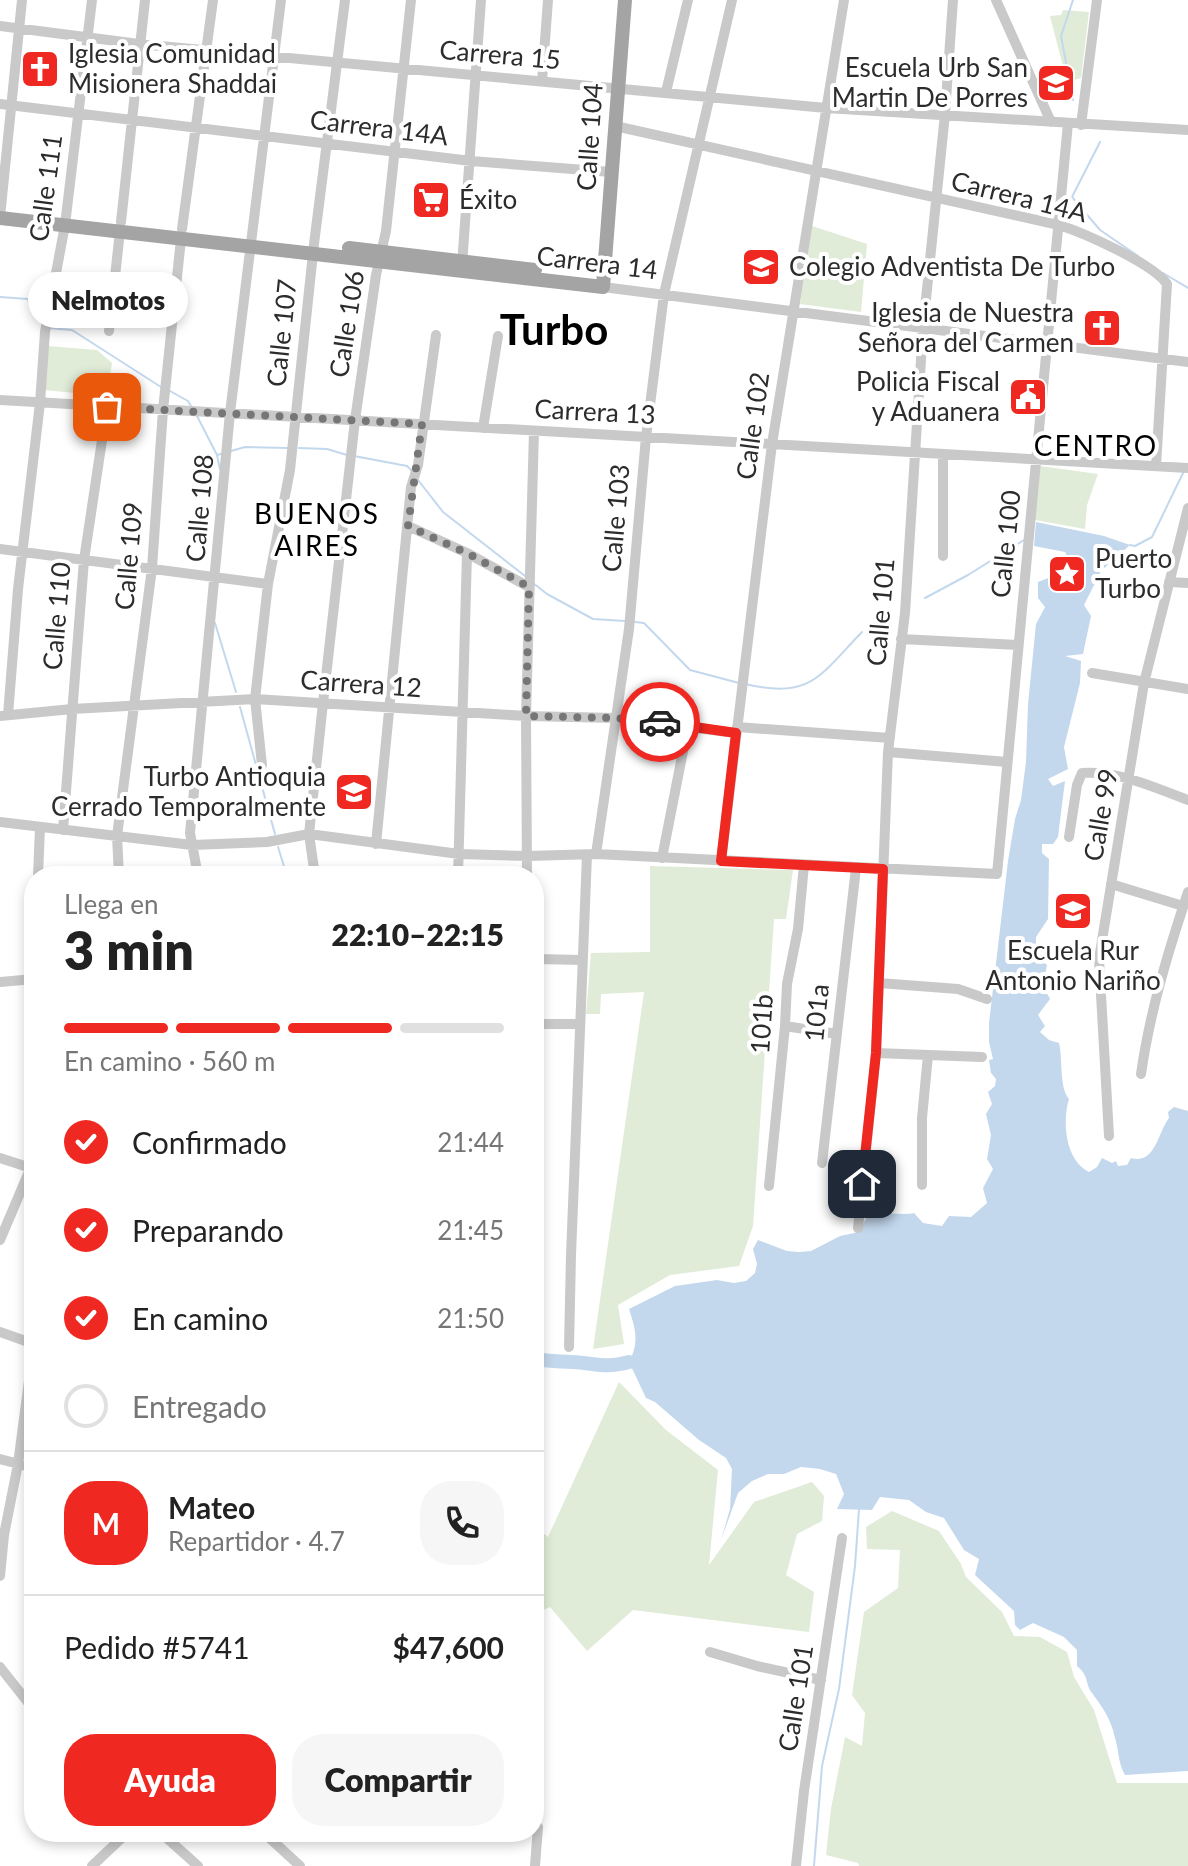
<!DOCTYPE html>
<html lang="es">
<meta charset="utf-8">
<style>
:root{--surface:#fff;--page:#f6f6f6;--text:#222;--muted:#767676;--line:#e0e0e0;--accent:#ef2822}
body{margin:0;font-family:Lato,sans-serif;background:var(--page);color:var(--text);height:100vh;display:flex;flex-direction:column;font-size:30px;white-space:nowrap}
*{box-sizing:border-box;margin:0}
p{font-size:26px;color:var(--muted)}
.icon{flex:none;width:44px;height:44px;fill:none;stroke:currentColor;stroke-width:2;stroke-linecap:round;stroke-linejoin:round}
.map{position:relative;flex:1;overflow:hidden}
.sheet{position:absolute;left:24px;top:866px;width:520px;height:976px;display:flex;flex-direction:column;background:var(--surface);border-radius:32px;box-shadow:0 4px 12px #0003}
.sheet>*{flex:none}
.pin{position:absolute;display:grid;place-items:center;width:68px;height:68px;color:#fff;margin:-34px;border-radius:16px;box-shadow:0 4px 12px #0006}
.courier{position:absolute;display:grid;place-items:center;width:80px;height:80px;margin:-40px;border:6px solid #ef2822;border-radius:50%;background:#fff;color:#222;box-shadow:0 2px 10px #0007}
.bubble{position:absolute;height:56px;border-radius:28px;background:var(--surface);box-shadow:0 4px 12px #0003;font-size:26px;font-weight:800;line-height:56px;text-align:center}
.headline em{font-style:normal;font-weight:800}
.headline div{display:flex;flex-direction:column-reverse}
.headline{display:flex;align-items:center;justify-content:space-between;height:136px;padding:0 40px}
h1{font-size:52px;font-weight:800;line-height:60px}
.bar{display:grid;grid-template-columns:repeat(4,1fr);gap:12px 8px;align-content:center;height:96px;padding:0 40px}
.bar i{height:10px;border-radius:6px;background:var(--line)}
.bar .selected{background:var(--accent)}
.bar p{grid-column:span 4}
.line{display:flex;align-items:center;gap:20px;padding:0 40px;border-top:2px solid var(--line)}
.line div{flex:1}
.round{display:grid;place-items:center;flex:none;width:84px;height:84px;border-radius:32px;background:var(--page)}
ol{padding:0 40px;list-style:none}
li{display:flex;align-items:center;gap:24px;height:88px}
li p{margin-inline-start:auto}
li .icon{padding:8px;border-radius:50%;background:var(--accent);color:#fff;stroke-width:4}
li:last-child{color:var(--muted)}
li i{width:44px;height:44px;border:4px solid var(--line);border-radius:50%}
.cta{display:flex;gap:16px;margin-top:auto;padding:16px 40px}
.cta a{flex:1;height:92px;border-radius:32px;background:var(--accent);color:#fff;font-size:32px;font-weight:800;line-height:92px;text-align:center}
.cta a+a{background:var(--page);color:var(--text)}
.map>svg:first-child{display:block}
.green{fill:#e0ebd8}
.water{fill:#c3d8ed}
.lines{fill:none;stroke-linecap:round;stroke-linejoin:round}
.stream{stroke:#c3d8ed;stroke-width:2}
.river{stroke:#c3d8ed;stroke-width:14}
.minor{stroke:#c9c9c9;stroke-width:10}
.major{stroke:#a4a4a4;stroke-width:14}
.done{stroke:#767676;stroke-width:8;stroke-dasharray:0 14.4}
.route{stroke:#ef2822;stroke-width:10}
.labels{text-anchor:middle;stroke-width:8;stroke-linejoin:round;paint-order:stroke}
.poi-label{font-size:26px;fill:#2c2c2c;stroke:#fff;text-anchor:start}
.street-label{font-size:26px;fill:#2c2c2c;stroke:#fff}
.neighbourhood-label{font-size:28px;letter-spacing:2px;fill:#000;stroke:#fff}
.town-label{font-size:42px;font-weight:bold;fill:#000;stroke:#fff}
</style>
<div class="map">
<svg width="1188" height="1866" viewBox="0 0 1188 1866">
<rect width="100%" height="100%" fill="#fff"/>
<path class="green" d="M 1063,10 L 1089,12 L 1081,78 L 1067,82 L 1050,16 L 1061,15 Z
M 812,226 L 867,244 L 861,312 L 800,304 Z
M 48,346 L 97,350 L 112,363 L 107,396 L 44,390 Z
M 1040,466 L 1098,474 L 1087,505 L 1085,529 L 1035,520 Z
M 650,866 L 793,870 L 786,919 L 774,919 L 753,1226 L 739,1266 L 670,1275 L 618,1305 L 624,1344 L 593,1349 L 644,992 L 601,994 L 600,1014 L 586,1014 L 591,953 L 650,952 Z
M 619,1382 L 666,1430 L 718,1470 L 709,1565 L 754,1502 L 812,1482 L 824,1496 L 822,1521 L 797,1534 L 786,1575 L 814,1592 L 809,1632 L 633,1610 L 587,1651 L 550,1607 L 534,1614 L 534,1526 L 548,1537 Z
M 892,1511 L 939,1531 L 961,1564 L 966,1577 L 1002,1612 L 1014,1636 L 1040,1637 L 1067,1652 L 1074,1677 L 1094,1710 L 1117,1783 L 1188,1783 L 1188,1866 L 859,1866 L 858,1863 L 826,1855 L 831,1809 L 845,1737 L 862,1746 L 865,1713 L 852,1695 L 864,1612 L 898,1588 L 900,1550 L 867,1549 L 866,1527 Z"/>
<path class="water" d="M 1036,522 L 1104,536 L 1130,545 L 1101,571 L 1084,605 L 1091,616 L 1083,654 L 1065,656 L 1081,661 L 1080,683 L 1064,747 L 1068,769 L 1048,779 L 1053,786 L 1065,781 L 1058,837 L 1053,844 L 1042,844 L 1042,853 L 1049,859 L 1048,919 L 1036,937 L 1036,957 L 1047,965 L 1043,986 L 1050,999 L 1038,1015 L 1045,1026 L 1040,1032 L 1049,1040 L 1059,1043 C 1063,1059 1059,1088 1069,1099 C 1062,1121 1065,1160 1089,1172 L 1097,1167 L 1102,1158 L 1112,1163 L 1116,1161 L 1118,1166 L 1127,1165 L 1131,1158 C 1156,1165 1158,1131 1169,1118 L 1168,1112 L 1174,1107 L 1188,1111 L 1188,1771 L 1125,1775 C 1118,1763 1119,1751 1115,1738 C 1111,1719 1103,1708 1092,1693 C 1084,1682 1090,1677 1077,1666 L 1077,1650 L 1064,1637 L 1033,1623 L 1020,1630 L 1015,1625 L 1014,1611 L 975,1575 L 979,1559 L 964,1550 L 944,1518 L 926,1512 L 909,1500 L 880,1497 L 872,1510 L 837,1509 L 844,1494 L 836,1474 L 820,1469 L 801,1467 L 784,1474 L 768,1474 L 752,1481 L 738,1493 L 721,1540 L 730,1509 L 732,1469 L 726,1458 L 699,1440 L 655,1402 L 646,1398 L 629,1362 C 639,1343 636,1330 629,1309 L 675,1286 L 717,1280 L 734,1283 L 746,1281 L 755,1273 L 757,1264 L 753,1249 L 758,1240 L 787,1251 L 799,1252 L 811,1251 L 840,1236 L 859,1232 C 862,1227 865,1219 869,1215 C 874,1210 903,1216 914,1213 L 923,1223 L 942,1226 L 949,1216 L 971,1217 L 987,1203 L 983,1188 L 993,1169 L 987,1159 L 991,1135 L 986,1114 L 992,1104 L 988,1092 L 995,1086 L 996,1079 L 991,1073 L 989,1060 L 993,1059 L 989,1042 L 989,1023 L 1008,861 L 1015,819 L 1021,800 L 1026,762 L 1028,704 L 1036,624 L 1045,607 L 1038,598 L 1038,582 L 1059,574 L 1066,574 L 1073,567 L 1065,552 L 1034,546 Z"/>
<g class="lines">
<path class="stream" d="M 1073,0 L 1061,36 L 1073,100
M 1100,142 L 1072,197 L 1100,230 L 1138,256
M 1163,273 L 1188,288
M 0,297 L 28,299 L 32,312 L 43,324
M 48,328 L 72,330 L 161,387
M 170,391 L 188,401 L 191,406
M 196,414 L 217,455 L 221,454
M 299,448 L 327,449 L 347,455
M 231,451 L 245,447 L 288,448
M 217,456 L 220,469
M 354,456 L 407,466 L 412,471
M 418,480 L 443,512 L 525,576
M 1130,545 L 1135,546 L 1152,537 L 1184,471
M 533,583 L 547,594 L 593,619 L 625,621
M 925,598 L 968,575 L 1024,540
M 635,622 L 644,623 L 690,670 L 739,683
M 215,623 L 236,692
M 745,684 C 811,700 820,675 862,632
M 240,707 L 275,834
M 278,847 L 287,876
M 814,1866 L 822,1766 L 839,1689 L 855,1566 L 859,1509"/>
<path class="river" d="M 534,1358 C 548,1362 558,1361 572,1362 C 596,1363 603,1369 629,1362"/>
<path class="minor" d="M 996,0 L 1051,122
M 0,26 L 139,44 L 826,108 L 1188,130
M 542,81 L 548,0
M 666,92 L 688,0
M 0,104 L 471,161 L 611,172
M 1081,125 L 1097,0
M 615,126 L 1059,225 C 1084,233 1152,263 1167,284 L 1156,466
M 0,217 L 22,0
M 121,222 L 145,0
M 182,229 L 213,0
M 462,265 L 481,0
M 603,287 L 1188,362
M 109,331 L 120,231
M 0,400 L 1188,468
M 483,428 L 498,336
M 943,454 L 943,556
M 408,526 L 467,553 L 458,876
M 0,549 L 268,584
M 467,553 L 529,587
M 1169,582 L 1188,583
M 901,639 L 1018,645
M 1092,673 L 1188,689
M 8,715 L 18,589 L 40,403 L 45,332 L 65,225 L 92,0
M 0,716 L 72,709 L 255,699 L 526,716 L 616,718 L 736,733
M 737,727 L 890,738
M 888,752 L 1007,762
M 262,765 L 255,699 L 268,584 L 290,470 L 314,244 L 345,0
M 0,822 L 192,845 L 267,842 L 309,834 L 459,854 L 528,856 L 596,854 L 997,874 L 1068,123
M 63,830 L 84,560 L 107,407
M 1069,837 L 1077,785 L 1082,773 C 1120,771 1153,787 1188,800
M 376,844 L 411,487 L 418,465 L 436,335
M 596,854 L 629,629 L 646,437 L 664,294 L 732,0
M 662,858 L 688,726
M 721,861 L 772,444 L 844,0
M 38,876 L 40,828
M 119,876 L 117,836 L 152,568 L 163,410 L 181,239
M 198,876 L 190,833 L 230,413 L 281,0
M 315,876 L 309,834 L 323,703 L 355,420 L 376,275 L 386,231 L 411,0
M 527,876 L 526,716 L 534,431
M 1111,884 L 1183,906
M 534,959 L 583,960
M 0,982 L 34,979
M 879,983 L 958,989 L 987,999
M 534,1024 L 580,1024
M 785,1026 L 837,1034
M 876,1053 L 982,1057
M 1141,1074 C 1150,1011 1168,952 1188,892
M 1109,1136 L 1099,959 L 1144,683 L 1188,508
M 0,1158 L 34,1169
M 822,1163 L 856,868
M 922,1185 L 922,1118 L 928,1055
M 769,1186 L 785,1026 L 787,984 L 798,929 L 804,865
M 858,1228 L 876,1053 L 888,752 L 905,613 L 923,328 L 945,114 L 953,0
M 0,1240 L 34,1160
M 0,1332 L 34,1344
M 569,1347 L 571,1255 L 587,855
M 0,1459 L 34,1468
M 0,1576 L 4,1535 L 18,1464 L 34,1343
M 710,1652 L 757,1666 L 821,1680
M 0,1667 L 34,1710
M 534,1738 L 538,1740
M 160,1832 L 198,1866
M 263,1832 L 300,1866
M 92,1866 L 128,1832
M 535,1866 L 538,1827
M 796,1866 L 804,1791 L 842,1538"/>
<path class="major" d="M 0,218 L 603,287 L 625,0
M 349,248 L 535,270"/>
</g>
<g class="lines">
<path class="done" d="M 107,407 L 422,424 L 408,526 L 467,553 L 529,587 L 526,716 L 616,718 L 660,722"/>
<path class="route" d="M 660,722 L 736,733 L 721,861 L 883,869 L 876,1053 L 862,1184"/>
</g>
<defs>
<g id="church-square" transform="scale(2)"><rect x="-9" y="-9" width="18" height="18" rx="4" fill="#ef2822" stroke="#fff"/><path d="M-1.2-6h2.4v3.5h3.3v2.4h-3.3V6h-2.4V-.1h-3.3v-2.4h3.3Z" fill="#fff"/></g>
<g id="school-square" transform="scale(2)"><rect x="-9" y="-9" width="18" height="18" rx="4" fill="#ef2822" stroke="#fff"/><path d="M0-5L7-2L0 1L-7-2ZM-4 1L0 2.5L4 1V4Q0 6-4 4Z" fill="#fff"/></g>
<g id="supermarket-square" transform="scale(2)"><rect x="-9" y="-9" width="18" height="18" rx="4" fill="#ef2822" stroke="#fff"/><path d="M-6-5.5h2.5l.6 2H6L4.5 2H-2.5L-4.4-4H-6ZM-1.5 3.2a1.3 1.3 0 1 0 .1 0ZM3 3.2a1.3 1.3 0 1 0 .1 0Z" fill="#fff"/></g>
<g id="civic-square" transform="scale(2)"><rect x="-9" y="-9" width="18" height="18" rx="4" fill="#ef2822" stroke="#fff"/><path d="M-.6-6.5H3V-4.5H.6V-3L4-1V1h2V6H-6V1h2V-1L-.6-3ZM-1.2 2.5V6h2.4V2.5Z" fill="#fff"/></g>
<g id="sight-square" transform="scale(2)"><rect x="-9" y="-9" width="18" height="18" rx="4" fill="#ef2822" stroke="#fff"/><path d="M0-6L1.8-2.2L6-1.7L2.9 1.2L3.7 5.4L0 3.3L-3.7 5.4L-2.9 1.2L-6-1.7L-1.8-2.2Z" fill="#fff"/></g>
<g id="university-square" transform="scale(2)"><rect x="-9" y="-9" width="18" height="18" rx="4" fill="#ef2822" stroke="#fff"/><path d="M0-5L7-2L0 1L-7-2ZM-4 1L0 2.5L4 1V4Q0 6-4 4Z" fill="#fff"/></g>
</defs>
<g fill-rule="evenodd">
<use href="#church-square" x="40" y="69"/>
<use href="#school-square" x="1056" y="83"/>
<use href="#supermarket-square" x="431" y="200"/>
<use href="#school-square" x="761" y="267"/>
<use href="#church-square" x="1102" y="328"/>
<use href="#civic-square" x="1028" y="397"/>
<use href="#sight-square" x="1067" y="574"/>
<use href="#university-square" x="354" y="792"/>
<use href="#school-square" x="1073" y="911"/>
</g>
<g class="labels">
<g class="poi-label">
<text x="68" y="63">Iglesia Comunidad<tspan x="68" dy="30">Misionera Shaddai</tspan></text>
<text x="1028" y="77" text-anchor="end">Escuela Urb San<tspan x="1028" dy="30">Martin De Porres</tspan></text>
<text x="459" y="209">Éxito</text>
<text x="789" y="276">Colegio Adventista De Turbo</text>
<text x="1074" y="322" text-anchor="end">Iglesia de Nuestra<tspan x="1074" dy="30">Señora del Carmen</tspan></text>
<text x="1000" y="391" text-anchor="end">Policia Fiscal<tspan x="1000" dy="30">y Aduanera</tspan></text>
<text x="1095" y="568">Puerto<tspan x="1095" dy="30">Turbo</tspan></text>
<text x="326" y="786" text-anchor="end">Turbo Antioquia<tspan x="326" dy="30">Cerrado Temporalmente</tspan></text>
<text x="1073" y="960" text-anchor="middle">Escuela Rur<tspan x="1073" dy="30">Antonio Nariño</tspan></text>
</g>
<g class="street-label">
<text transform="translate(500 55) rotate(5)" y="9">Carrera 15</text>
<text transform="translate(379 128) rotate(7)" y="9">Carrera 14A</text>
<text transform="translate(590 137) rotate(-86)" y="9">Calle 104</text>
<text transform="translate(46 188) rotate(-82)" y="9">Calle 111</text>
<text transform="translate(1019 197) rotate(14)" y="9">Carrera 14A</text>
<text transform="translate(597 263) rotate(7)" y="9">Carrera 14</text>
<text transform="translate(347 324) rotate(-81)" y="9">Calle 106</text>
<text transform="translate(282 333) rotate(-84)" y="9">Calle 107</text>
<text transform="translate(595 412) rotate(3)" y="9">Carrera 13</text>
<text transform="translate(753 426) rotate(-82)" y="9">Calle 102</text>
<text transform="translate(200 508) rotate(-85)" y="9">Calle 108</text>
<text transform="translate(616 518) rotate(-85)" y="9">Calle 103</text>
<text transform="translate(1006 544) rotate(-84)" y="9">Calle 100</text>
<text transform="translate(129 556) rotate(-85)" y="9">Calle 109</text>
<text transform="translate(881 612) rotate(-85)" y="9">Calle 101</text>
<text transform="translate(57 616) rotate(-85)" y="9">Calle 110</text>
<text transform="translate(361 684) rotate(4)" y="9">Carrera 12</text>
<text transform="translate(1101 815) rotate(-80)" y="9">Calle 99</text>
<text transform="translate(817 1013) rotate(-84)" y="9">101a</text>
<text transform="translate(762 1024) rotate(-86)" y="9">101b</text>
<text transform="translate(796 1698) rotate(-81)" y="9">Calle 101</text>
</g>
<g class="neighbourhood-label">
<text x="1096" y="456">CENTRO</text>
<text x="317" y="524">BUENOS<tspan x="317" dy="32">AIRES</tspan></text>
</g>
<g class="town-label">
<text x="554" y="345">Turbo</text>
</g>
</g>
</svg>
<div class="pin" style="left:107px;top:407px;background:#ea580c"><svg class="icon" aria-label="bag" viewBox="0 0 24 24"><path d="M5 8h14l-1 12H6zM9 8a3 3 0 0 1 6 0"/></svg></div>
<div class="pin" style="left:862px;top:1184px;background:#1f2937"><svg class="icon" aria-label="home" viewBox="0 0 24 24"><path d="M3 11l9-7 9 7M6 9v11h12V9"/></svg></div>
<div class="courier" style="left:660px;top:722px"><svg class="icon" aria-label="car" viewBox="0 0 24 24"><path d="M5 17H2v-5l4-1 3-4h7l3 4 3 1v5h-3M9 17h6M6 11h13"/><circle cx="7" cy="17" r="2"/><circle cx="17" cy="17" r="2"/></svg></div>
<div class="bubble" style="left:28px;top:272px;width:160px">Nelmotos</div>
<section class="sheet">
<div class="headline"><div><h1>3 min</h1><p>Llega en</p></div><em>22:10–22:15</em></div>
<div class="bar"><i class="selected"></i><i class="selected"></i><i class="selected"></i><i></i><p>En camino · 560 m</p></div>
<ol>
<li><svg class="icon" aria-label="check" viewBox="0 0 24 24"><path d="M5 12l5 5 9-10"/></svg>Confirmado<p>21:44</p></li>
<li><svg class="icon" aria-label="check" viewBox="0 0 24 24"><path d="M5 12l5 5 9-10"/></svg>Preparando<p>21:45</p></li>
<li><svg class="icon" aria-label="check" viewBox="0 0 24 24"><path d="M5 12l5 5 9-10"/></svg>En camino<p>21:50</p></li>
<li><i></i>Entregado</li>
</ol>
<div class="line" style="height:144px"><b class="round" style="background:var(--accent);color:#fff">M</b><div><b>Mateo</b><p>Repartidor · 4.7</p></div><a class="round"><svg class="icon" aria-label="phone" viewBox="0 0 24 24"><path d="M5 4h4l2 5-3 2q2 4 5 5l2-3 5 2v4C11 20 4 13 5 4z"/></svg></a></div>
<div class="line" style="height:104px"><div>Pedido #5741</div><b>$47,600</b></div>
<div class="cta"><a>Ayuda</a><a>Compartir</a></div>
</section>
</div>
